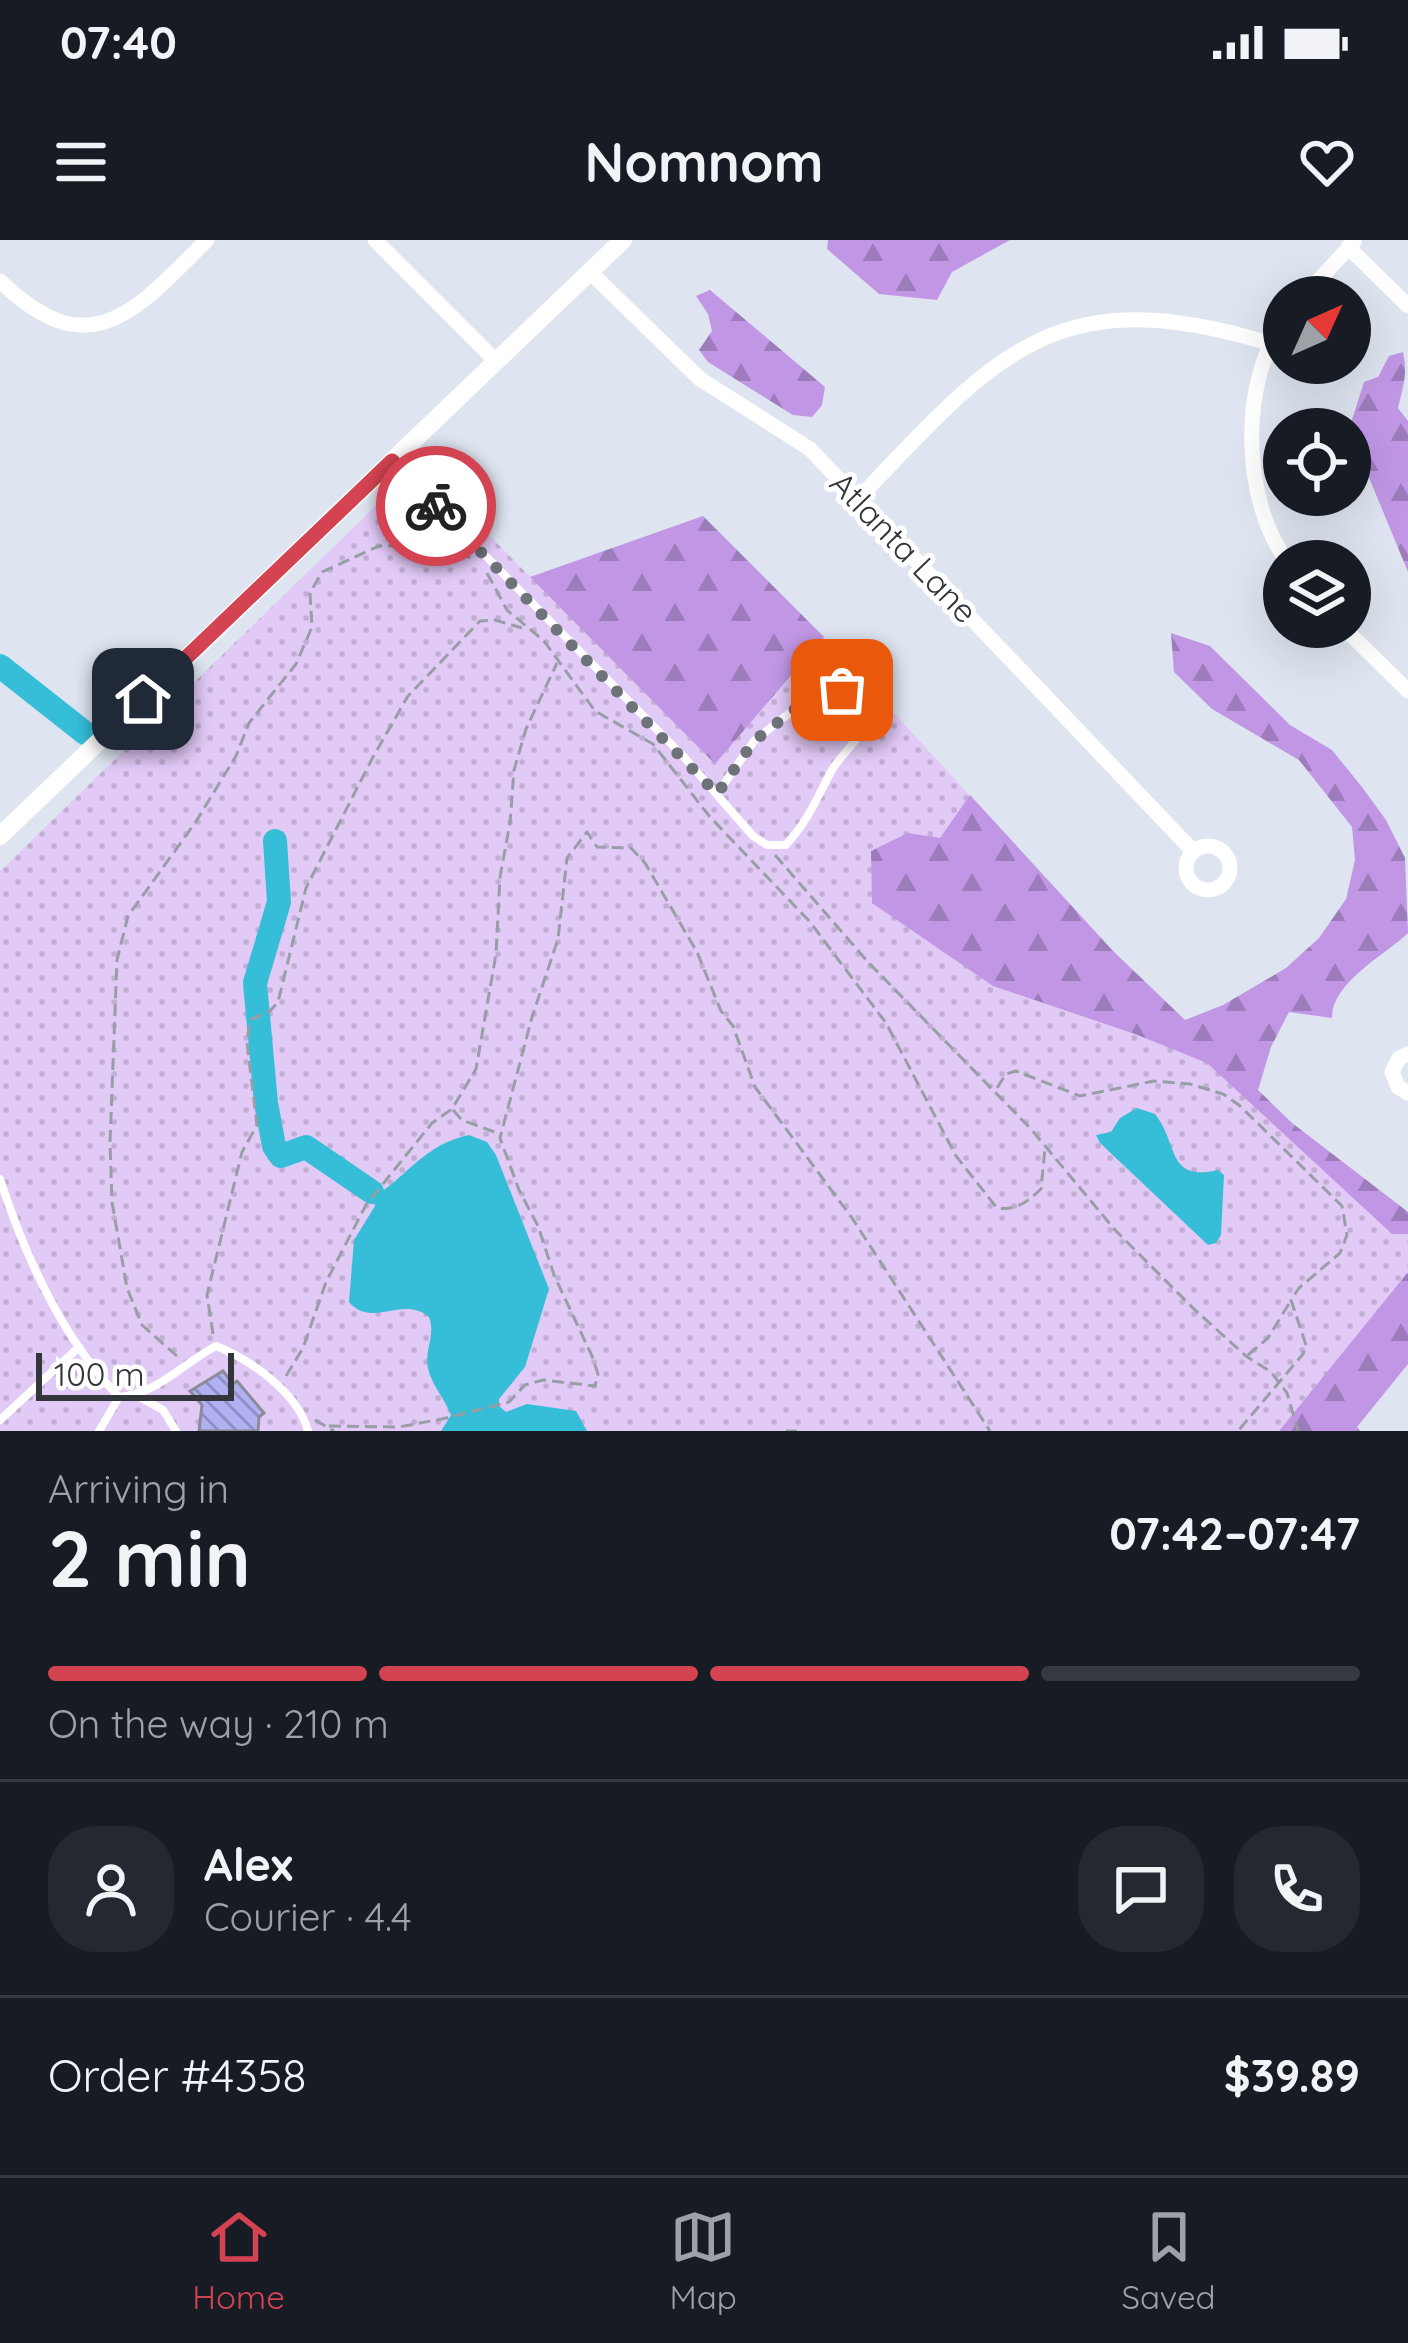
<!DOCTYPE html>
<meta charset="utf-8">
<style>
:root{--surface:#171b24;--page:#242831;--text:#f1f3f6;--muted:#9ea1a6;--line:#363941;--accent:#d34351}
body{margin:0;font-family:Quicksand,sans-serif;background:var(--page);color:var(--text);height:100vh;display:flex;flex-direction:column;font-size:45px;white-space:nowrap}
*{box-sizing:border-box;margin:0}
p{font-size:39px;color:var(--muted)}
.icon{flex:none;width:66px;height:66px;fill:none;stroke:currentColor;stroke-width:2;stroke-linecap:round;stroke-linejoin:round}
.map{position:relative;height:1191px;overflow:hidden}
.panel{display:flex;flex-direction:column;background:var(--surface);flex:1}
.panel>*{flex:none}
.needle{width:78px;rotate:45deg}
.controls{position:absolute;left:1263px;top:36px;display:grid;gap:24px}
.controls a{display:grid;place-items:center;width:108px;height:108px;border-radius:50%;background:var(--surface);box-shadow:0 12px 48px #0002;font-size:60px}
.scale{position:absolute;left:36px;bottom:30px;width:198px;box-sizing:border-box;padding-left:12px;border:6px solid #323539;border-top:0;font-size:33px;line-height:42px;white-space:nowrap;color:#323539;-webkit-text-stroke:9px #fff;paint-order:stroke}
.pin{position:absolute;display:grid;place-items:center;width:102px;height:102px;color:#fff;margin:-51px;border-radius:24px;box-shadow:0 6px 18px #0006}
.courier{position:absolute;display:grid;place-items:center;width:120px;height:120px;margin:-60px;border:9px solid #d34351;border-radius:50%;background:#fff;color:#222;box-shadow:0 3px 15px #0007}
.summary em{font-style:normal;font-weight:800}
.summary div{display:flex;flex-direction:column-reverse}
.summary{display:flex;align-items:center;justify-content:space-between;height:204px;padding:0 48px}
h1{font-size:78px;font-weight:800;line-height:90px}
.bar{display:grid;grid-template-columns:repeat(4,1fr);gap:18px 12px;align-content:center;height:144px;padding:0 48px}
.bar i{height:15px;border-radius:9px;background:var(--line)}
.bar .active{background:var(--accent)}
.bar p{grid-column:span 4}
.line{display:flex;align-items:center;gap:30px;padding:0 48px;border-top:3px solid var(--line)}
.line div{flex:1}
.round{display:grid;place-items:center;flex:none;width:126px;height:126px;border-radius:48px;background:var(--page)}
.status{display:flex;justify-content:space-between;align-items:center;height:84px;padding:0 60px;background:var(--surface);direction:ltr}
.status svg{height:33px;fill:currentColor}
header{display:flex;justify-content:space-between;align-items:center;height:156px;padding:0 48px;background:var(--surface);font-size:54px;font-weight:800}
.tabs{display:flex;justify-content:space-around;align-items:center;height:168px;border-top:3px solid var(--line);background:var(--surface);font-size:33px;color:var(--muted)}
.tabs a{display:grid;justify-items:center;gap:6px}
.tabs .active{color:var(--accent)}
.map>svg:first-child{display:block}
.grass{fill:url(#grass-dots)}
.forest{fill:url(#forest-firs)}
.water{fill:#36bed8}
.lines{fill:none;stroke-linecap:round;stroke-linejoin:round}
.river{stroke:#36bed8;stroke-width:24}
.building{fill:url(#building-back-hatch);stroke:#8b8c97;stroke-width:3}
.path{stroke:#989ea6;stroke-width:3;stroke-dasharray:12 6;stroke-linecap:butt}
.service{stroke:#fff;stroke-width:8}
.minor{stroke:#fff;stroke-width:15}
.tertiary{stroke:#fff;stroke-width:18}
.done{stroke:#6e7379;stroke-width:12;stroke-dasharray:0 21.6}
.route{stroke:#d34351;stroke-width:15}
.labels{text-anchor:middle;stroke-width:10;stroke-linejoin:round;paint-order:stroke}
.street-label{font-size:33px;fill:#323539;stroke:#fff}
</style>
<div class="status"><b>07:40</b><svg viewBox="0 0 49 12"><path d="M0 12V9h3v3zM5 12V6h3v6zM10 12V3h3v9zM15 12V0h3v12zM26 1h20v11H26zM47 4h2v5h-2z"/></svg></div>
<header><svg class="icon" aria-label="menu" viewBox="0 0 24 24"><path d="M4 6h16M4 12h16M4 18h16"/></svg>Nomnom<svg class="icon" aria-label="heart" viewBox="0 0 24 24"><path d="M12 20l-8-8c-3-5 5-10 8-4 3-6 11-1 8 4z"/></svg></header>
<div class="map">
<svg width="1408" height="1191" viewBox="0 0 1408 1191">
<defs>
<pattern id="grass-dots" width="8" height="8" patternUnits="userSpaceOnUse" patternTransform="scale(3)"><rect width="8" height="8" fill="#e2caf7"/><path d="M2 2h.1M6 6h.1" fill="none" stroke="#c2aed4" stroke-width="1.8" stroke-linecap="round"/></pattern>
<pattern id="forest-firs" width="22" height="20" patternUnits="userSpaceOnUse" patternTransform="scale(3)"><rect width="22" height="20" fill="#c197e5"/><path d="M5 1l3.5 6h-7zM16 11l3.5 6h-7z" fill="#9d7cbb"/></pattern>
<pattern id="building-back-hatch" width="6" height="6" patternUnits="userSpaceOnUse" patternTransform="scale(3)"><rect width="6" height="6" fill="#b1b0f2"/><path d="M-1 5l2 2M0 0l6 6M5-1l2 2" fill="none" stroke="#9190c5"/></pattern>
</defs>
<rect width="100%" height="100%" fill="#dee5f0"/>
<path class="grass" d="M 419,224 L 715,524 L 824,397 L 1113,711 L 1292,883 L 1408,972 L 1408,1032 L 1279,1191 L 0,1191 L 0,631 Z"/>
<path class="forest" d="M 828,0 L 1010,0 L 952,32 L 937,60 L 879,54 L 827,9 Z
M 710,50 L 825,147 L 822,165 L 812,177 L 793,175 L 708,122 L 699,110 L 712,91 L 708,74 L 696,56 Z
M 1403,112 C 1408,134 1403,147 1398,168 L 1408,181 L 1408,332 L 1349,189 L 1364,142 L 1378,137 L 1389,116 Z
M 703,276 L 824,397 L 715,524 L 530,337 Z
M 1171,393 L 1210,406 L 1290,485 L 1332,510 L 1362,547 L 1386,580 L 1405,618 L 1408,693 C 1385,715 1331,743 1332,778 L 1289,772 L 1271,807 L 1258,850 L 1292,883 L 1408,972 L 1408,994 L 1392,994 L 1207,823 L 1135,794 L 993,746 L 872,663 L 871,611 L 908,593 L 940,598 L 970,555 L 1113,711 L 1185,780 L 1223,765 L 1286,728 L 1319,698 L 1346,659 L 1355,620 L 1352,587 L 1299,520 L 1212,469 L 1174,432 Z
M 1408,1032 L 1408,1124 L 1357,1187 L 1360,1191 L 1279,1191 Z"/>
<path class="water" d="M 1137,868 L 1155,874 C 1179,904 1166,942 1218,930 L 1224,935 L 1221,995 L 1216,1003 L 1208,1005 L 1100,903 L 1096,895 L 1111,892 L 1120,878 Z
M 469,895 L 487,902 L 496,915 L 549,1049 L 525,1127 L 499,1159 L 499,1166 L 506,1172 L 527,1164 L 576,1171 L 587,1191 L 441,1191 L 451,1175 C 445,1159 431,1144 428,1128 C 424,1110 436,1095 429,1077 C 403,1055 372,1089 349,1062 L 354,1000 L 375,966 L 374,957 C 407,936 425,904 469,895 Z"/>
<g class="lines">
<path class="river" d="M 0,426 L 85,493
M 275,601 L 279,662 L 255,743 L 266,863 L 274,906 L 281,916 L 306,907 L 372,952"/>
</g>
<path class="building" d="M 223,1131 L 233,1144 L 237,1141 L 264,1173 L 259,1177 L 258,1191 L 199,1191 L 202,1165 L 190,1151 Z"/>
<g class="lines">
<path class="path" d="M 487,333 L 507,370 L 544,401 L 595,471 L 653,504 L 710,577 L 810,682 L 886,783 L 956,916 L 997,968 C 1016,971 1027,962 1041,949 L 1045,908
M 775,615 L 868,722 L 1031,889 L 1115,990 L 1195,1070 L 1246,1116 L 1271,1132 L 1287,1153 L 1298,1191
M 997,848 L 1006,834 L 1016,831 L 1080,856 L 1154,841 L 1190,844 L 1223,854 L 1239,865 L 1342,966 L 1347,995 L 1340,1013 L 1299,1048 L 1291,1060 L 1306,1105 L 1303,1114 L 1238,1191
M 453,870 L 462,880 L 497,893
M 213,1094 L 207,1055 L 242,912 L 257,885 L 247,803 L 250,780 L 270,771 L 278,762 L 306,648 L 373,517 L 408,456 L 480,381 L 495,380 L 522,388
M 1248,1115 L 1268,1098 L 1290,1062
M 177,1116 L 142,1085 L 127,1048 L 112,962 L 110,903 L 117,720 L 128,676 L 195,583 L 236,516 L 249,483 L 296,424 L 312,387 L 310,353 L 322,332 L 379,306 L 432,306 L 472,318
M 286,1136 L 303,1108 L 326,1042 L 366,965 L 432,883 L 452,869 L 476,829 L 496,714 L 500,637 L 510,583 L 514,530 L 526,489 L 557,423
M 315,1180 L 334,1191
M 329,1186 L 399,1187 L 442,1179 L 509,1162 L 525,1145 L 543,1140 L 595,1146 L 598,1134 L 592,1116 L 554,1035 L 538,986 L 519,950 L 500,898 L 532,777 L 558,699 L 567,618 L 587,592 L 597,607 L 631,608 L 645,623 L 697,712 L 721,771 L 733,786 L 755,847 L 852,978 L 990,1191
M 786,1191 L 797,1191"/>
<path class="service" d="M 393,222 L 683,516 L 753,596 L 767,605 L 786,605 C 811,576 815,561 832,530 C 842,513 859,501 866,482 L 842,450 L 825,445 L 754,501 L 717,554
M 0,939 C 25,1016 62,1098 119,1157 C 159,1153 182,1124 216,1106 C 251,1120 298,1153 308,1191
M 138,1156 L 163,1170 L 176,1191
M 0,1180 L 79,1107
M 99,1191 L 119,1157"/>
<path class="minor" d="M 375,0 L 496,121
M 1348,7 L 1408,66
M 590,32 L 700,139 L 810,209 L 1193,611
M 0,41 C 91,129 136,70 207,0
M 1303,57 L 1354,2
M 1284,82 C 1239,142 1242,261 1287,321
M 859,258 C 996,113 1057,39 1268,103
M 1343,387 L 1408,451
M1186 628a22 22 0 1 1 44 0a22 22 0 1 1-44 0Z
M 1408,814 L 1399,818 L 1392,832 L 1398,847 L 1408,853"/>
<path class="tertiary" d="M 0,596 L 623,0"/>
</g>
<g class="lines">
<path class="done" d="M 436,266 L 717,554 L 754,501 L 825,446 L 842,450"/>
<path class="route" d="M 143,459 L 392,221 L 436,266"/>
</g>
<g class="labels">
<g class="street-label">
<text transform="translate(904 307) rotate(46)" y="12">Atlanta Lane</text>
</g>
</g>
</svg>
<div class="controls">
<a><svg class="needle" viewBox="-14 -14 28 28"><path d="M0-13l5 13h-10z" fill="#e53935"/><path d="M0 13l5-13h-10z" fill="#9ea1a6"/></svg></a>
<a><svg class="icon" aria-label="locate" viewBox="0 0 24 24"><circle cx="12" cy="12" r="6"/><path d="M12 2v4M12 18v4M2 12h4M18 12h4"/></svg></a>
<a><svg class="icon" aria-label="layers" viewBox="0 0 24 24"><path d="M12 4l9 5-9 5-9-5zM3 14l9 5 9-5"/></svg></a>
</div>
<div class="scale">100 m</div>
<div class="pin" style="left:842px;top:450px;background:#ea580c"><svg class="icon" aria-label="bag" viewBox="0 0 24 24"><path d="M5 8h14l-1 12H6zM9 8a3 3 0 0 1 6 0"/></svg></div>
<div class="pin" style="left:143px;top:459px;background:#1f2937"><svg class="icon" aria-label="home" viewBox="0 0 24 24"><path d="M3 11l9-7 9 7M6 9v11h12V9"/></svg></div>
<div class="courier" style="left:436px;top:266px"><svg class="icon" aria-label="bike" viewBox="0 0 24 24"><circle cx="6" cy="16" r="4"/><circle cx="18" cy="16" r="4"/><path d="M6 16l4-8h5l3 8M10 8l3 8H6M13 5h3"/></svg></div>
</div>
<section class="panel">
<div class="summary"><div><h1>2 min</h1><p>Arriving in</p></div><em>07:42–07:47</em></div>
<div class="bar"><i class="active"></i><i class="active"></i><i class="active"></i><i></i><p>On the way · 210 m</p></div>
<div class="line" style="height:216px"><a class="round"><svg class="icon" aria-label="person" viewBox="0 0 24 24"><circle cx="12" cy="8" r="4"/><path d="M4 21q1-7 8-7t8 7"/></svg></a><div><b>Alex</b><p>Courier · 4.4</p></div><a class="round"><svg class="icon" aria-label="chat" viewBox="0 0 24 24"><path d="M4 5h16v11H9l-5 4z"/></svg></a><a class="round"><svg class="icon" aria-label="phone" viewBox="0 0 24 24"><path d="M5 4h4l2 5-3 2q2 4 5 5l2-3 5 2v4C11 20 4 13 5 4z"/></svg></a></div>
<div class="line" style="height:156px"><div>Order #4358</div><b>$39.89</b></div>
</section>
<nav class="tabs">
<a class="active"><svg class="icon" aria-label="home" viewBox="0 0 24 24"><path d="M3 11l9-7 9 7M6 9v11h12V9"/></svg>Home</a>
<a><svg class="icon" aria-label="map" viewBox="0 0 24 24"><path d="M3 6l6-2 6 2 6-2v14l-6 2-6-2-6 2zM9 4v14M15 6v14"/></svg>Map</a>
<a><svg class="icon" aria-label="saved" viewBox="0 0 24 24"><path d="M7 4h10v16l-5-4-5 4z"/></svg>Saved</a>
</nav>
